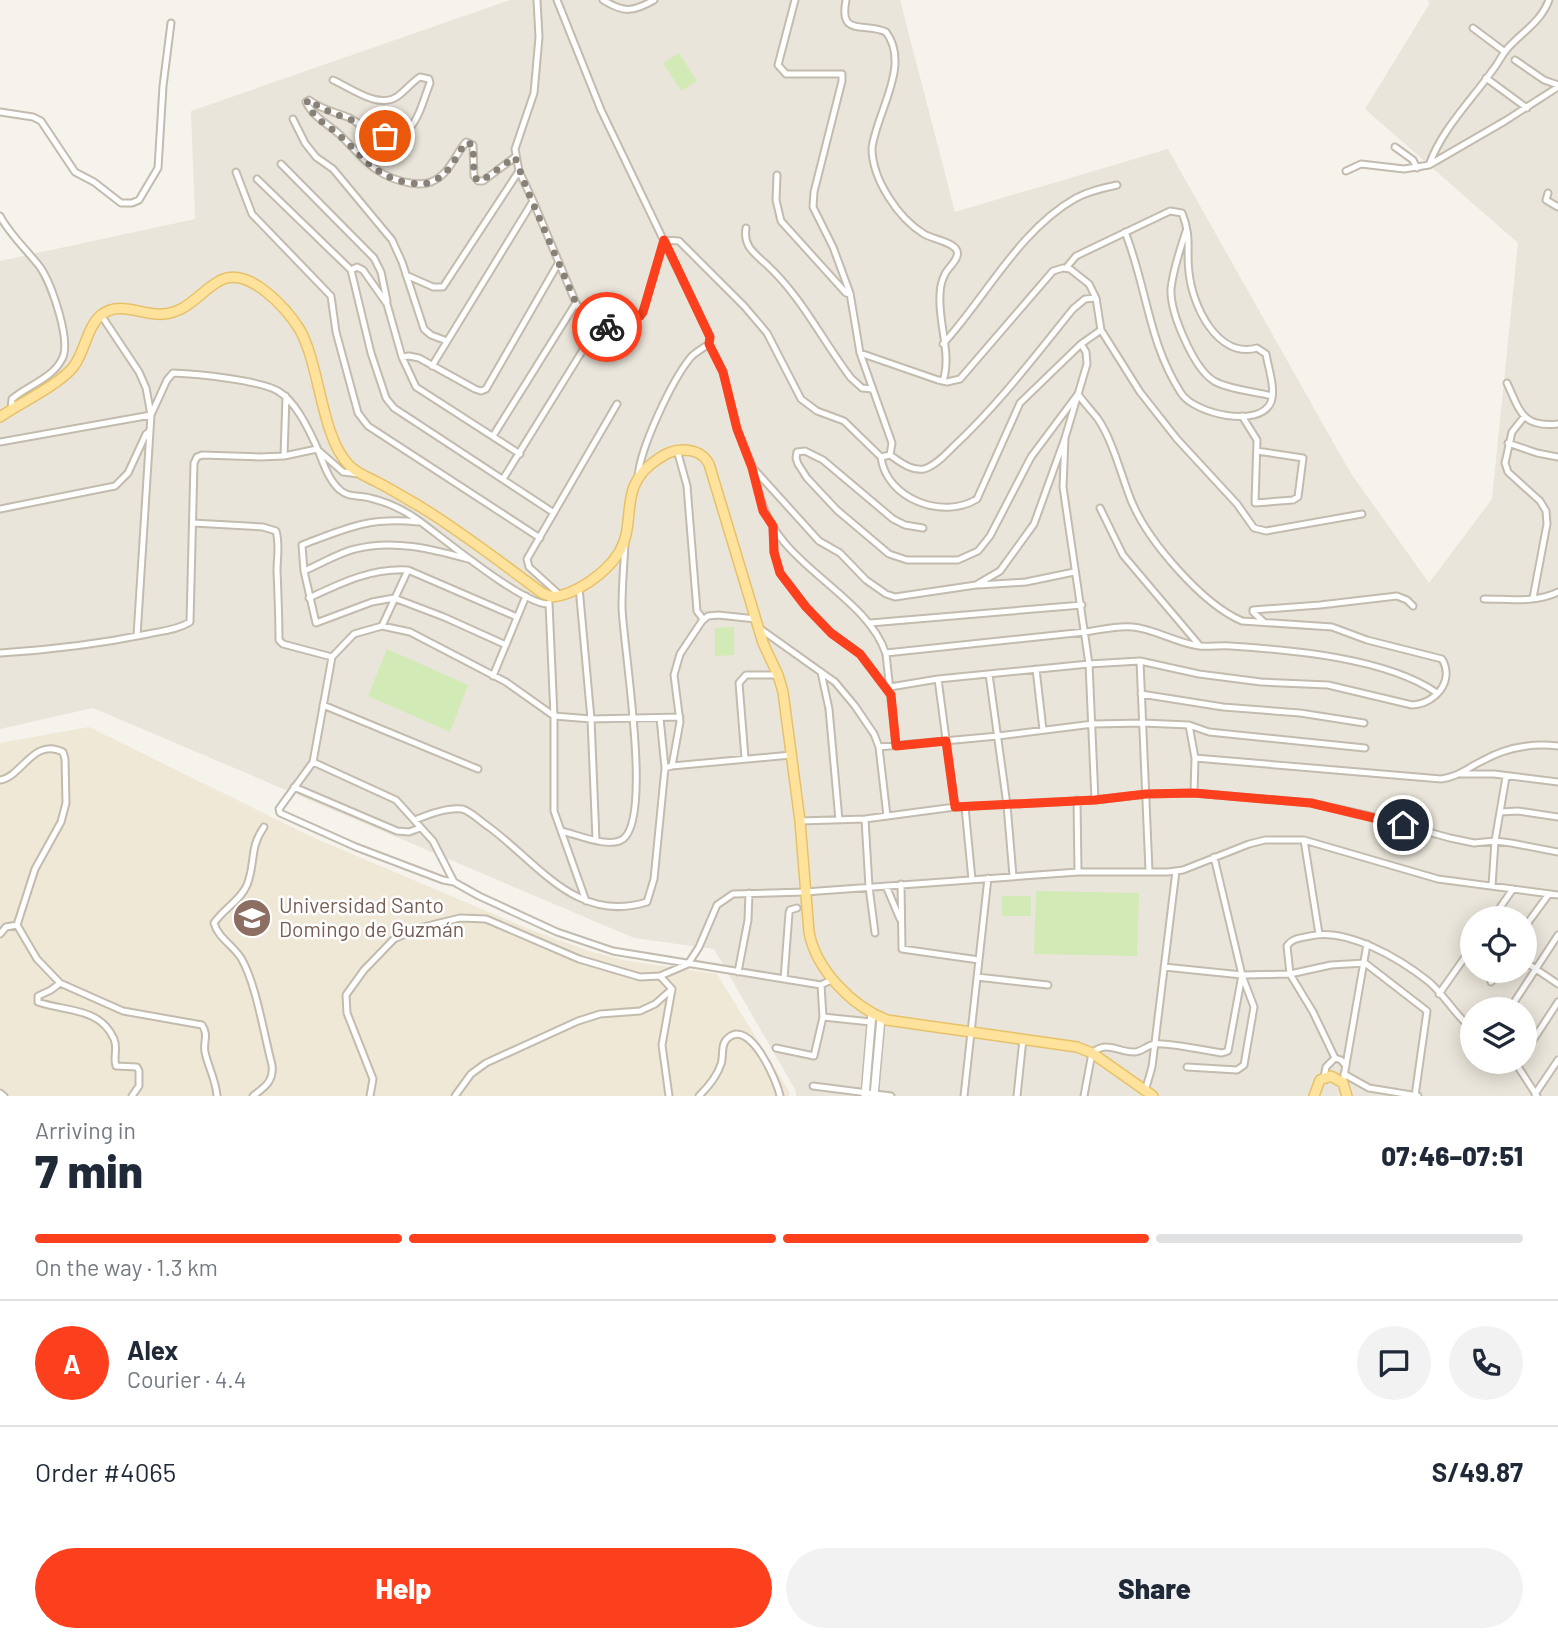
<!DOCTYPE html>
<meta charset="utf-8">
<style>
:root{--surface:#fff;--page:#f2f2f3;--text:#1f2937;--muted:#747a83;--line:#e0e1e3;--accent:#fc3f1d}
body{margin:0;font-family:Barlow,sans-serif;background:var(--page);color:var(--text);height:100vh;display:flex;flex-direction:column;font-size:26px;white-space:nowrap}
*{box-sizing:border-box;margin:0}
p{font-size:23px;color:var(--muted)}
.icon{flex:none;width:38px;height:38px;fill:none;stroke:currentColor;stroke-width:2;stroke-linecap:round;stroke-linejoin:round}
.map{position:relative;height:1096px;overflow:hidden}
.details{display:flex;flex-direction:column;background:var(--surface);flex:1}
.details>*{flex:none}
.controls{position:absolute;left:1460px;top:906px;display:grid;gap:14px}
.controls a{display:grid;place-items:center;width:77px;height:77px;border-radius:50%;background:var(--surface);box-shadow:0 4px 18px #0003;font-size:35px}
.pin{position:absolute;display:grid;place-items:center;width:60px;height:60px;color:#fff;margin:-30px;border:4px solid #fff;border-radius:50%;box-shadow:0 2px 7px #0007}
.courier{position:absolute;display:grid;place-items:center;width:70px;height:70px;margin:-35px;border:5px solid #fc3f1d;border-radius:50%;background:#fff;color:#222;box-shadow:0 2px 9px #0007}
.headline em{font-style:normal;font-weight:800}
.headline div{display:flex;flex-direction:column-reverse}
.headline{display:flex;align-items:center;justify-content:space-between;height:119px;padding:0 35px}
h1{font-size:46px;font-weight:800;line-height:52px}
.bar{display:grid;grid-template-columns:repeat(4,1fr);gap:10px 7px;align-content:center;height:84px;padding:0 35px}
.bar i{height:9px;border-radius:5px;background:var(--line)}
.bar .active{background:var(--accent)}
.bar p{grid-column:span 4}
.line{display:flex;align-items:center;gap:18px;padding:0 35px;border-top:2px solid var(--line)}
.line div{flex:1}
.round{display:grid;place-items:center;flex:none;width:74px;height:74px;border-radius:37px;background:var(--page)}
.action{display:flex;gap:14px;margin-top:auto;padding:14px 35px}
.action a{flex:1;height:80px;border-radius:42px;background:var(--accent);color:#fff;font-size:28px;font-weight:800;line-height:80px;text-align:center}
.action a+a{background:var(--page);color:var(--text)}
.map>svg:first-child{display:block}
.residential{fill:#eae5da;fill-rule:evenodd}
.education{fill:#efe8d6}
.green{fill:#d2eab5}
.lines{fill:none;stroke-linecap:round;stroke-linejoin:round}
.minor-casing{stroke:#c2bbae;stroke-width:9}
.tertiary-casing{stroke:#c2bbae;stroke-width:10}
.primary-casing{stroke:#e6c16a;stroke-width:12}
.minor{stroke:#fff;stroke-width:5}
.tertiary{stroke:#fff;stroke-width:7}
.primary{stroke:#ffe39c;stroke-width:9}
.done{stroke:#878178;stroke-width:7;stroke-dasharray:0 12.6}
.route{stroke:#fc3f1d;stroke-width:9}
.labels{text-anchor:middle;stroke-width:5;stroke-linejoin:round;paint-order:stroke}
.education-label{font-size:21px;fill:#785e54;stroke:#fff;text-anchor:start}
</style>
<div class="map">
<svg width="1558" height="1096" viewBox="0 0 1558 1096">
<rect width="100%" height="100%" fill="#f6f3ec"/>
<path class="residential" d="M 510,0 L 900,0 L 955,212 L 1168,149 L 1350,472 L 1429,583 L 1492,499 L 1518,243 L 1365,109 L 1430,3 L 1427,0 L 1558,0 L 1558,1096 L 796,1096 L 796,1091 L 714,949 L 634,938 L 93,708 L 0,729 L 0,261 L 195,219 L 191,111 ZM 1472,919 L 1524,919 L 1524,971 L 1472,971 ZM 1472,1010 L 1524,1010 L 1524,1062 L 1472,1062 Z"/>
<path class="education" d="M 89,727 L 310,836 L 529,929 L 589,951 L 623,960 L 717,974 L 790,1093 L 789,1096 L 0,1096 L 0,743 Z"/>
<path class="green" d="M 679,53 L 697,81 L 681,91 L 663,63 Z
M 734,627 L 734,655 L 715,656 L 715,628 Z
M 387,649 L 468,685 L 450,732 L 368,696 Z
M 1036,891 L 1139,893 L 1137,956 L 1034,954 Z
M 1002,896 L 1031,896 L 1031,916 L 1002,916 Z"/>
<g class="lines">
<g class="minor-casing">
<path id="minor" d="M 557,0 L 601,110 L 710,337 L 709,344 C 703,348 696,352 691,357 C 672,380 640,448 638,477
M 603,0 C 624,13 633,12 654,0
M 795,0 L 778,65 L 786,74 L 842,74 L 842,81 L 814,192 L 813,207 L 833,247 L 850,293 L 860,353 L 892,443 L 890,455 C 900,462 911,471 924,469 C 935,466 945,455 953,447 C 998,405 1035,356 1073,309 L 1085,299 L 1096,298
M 846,0 C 839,37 862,22 886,32 C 911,65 877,111 872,148 C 872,179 898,218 924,234 C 932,239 954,242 957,251 C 960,259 948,267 945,274 C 942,280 940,288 940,295 C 938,323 952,354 943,381
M 1473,28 L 1505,52
M 1515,60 L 1544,80 L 1558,85
M 1486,78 L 1527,108
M 333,80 C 351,88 379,110 398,96 C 406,90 412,82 420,77 L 429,79 L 430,83 C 419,111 414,148 373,133 C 364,130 358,122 350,118 C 335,112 322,110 309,100 L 306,102 C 313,117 328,124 340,135 C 364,158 375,177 410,183 C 417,184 424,185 431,182 C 450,174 454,156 466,142 L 473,145 L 474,176 L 478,181 L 483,181 L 515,157
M 0,112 L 33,117 L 41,121 L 75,172 L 94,182 L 121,203 L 132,203 L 139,200 L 158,168 L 163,86 L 171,23
M 293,119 L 305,143 L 316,157 L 333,169 L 392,240 L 402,262 L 424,329 L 431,335 L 447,341
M 1395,147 L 1413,160 L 1417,168
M 281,164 L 374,258 L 381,272 L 387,301
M 1429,165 C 1442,129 1470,102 1492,71 C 1498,64 1501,56 1507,49 C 1522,32 1541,22 1549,0
M 1346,171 L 1361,164 L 1404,169 L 1429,165 L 1505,121 L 1558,87
M 236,172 L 252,214 L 331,296 L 336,332 L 358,413 L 368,426 L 540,538
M 777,175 L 776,200 L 781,221 L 846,293 L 850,294
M 257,179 L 351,270 L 371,353 L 386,398 L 394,408 L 554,513
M 1548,193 L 1546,200 L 1558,207
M 533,201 L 576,303 L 594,332
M 0,216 C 10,235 27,250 40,267 C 51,283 72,341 62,359 C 52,379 28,385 12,399 L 11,410
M 746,228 C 743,246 754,253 766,264 C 802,297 822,340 851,378 L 862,388 L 872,389
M 1186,231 C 1180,250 1173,269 1171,289 C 1170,313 1194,369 1214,381 C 1230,390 1254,391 1272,396
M 1066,268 L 1076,256 L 1170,211 L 1182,213 C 1192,237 1186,249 1189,272 C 1192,305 1217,359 1257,348 L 1266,354 C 1268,367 1276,389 1271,402 C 1260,429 1194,414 1181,393 C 1148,342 1147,287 1125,232
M 351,270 L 357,267 L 363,270 L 387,304 L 402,357 L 416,387 L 520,454
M 406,275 L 433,287 L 443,287 L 519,171
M 709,344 L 723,372 L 737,429 L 753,468 L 819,541 L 840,553 L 866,580 L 886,594 L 895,597 L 976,585 L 1000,571 L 1034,524 L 1065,438
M 943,344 C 986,297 1019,230 1076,198 C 1089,191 1103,188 1117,185
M 1081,344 L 1086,352 L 1087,364 L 1065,438 L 1063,487 L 1089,664 L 1095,800
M 860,353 L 938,380 L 947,382 L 960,379 L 1053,271 L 1063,268 L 1070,269 L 1089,284 L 1096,298 L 1101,330 L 1140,392 L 1177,439 L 1237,504 L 1254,528 L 1266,531 L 1362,514
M 402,357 L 409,356 L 419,358 L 475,389 L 481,391 L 486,389 L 559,262
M 432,366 L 533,201 L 519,171 L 515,149 L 534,93 L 539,37 L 537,0
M 1507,383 C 1520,411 1522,428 1558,424
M 1242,416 L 1257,440 L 1255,503 L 1293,500 L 1298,497 L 1303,458 L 1257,451
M 1524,417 L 1512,432 L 1505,463 L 1508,472 L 1540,501 L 1546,511 L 1547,524 L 1533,598
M 493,436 L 576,303
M 0,442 L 151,415 L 146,388 L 139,372 L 101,315
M 1508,443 L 1537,453 L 1558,457
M 677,450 L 687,486 L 697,611 L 703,619
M 284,456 L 286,396
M 881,457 C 886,499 943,520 977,499 L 1020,403 L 1081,344 L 1101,330
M 754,473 C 760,499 766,521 784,542 C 814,579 871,608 886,654 L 896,745
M 503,479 L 594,332 L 640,316 L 643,312 L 664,240 L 679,241 L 744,306 L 767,333 L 801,399 L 817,411 L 844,421 L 881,457 L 890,455
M 1100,508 L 1123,555 L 1200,646
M 0,509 L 115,486 L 128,473 L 146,434 L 150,431
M 418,522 C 368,517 347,528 302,545 L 304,571 L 316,623 L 372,602 L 394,598 L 444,617 L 506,645
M 193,523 L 263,527 L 276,531 C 280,545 277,557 277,571 C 278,594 279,617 279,640 L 283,644 L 332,657
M 773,529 L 774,553 L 780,573 L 806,607 L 831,633 L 860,654 L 891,695
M 304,571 C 321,564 338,553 355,549 C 393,539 432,549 468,559
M 979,585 L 1026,582 L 1074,572
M 579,587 L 591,719 L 596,840
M 561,596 L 529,567 L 527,559 L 617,404
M 309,598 C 341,583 371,568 408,570 L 517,617
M 1484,599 C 1507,599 1537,603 1558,592
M 549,603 L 554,716 L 554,811 L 586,901
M 1264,622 L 1253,612 L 1253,610 L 1320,605 L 1397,596 L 1407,600 L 1413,606
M 870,623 L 1082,605
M 382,626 L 408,570
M 759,628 L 835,682 L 855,706 L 874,734 L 879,747 L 887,816
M 137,636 L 151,415 L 167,380 L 173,373 C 197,374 259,380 278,391 C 295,401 307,426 315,443 C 322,458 327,479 340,490 C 349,498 359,495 370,498 C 387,502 404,510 418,520 C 443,538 521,603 547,604
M 0,653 C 49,650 99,644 148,634 C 162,631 177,630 190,622 L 194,463 L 197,457 L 202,455 L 260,457 L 284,456 L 317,449 L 343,472 L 359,474
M 886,653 L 1085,632 C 1101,630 1117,625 1133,627 C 1155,629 1176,643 1199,646 C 1210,647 1221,645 1231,646 C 1292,650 1387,658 1437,693
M 1140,661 L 1149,871
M 1036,669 L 1043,730
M 821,672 L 829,709 L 839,820
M 989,674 L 1007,805 L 1013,876
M 493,676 L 526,596
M 938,679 L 955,807
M 890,687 L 938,679 L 1089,664 L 1140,661 L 1199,674 L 1261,682 L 1328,685 L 1412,705 C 1435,704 1455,681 1442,659 L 1367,640 L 1332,627 L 1242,621 C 1202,604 1147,540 1131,500 C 1121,475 1113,441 1098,419 C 1092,411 1084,403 1078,394 L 1031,457 L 990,536 L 978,551 L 958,560 L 907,560 L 889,554 L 837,510 L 807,478 L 798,464 L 796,458 L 797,452 L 805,451 L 823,460 L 893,519 L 905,525 L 923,528
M 1141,694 L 1223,707 L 1300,713 L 1364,723
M 323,705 L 478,769
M 1189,725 L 1195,758 L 1194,793
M 879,747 L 998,736 L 1093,724 L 1143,723 L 1189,725 L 1209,732 L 1365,748
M 745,758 L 739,683 L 746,675 L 778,675
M 1195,758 L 1441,779 C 1458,777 1467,768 1482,761 C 1505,748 1532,743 1558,746
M 313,762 L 396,800 L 433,841 L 454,882 L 479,896 L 557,932 L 613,951 L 821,985 L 833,979
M 672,766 L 791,755
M 665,768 L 672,766 L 680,722 L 674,675 L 680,654 L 702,621 L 708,616 L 718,615 L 756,619
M 1461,774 L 1494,774 L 1558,782
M 0,780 C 22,777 33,737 63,752 L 65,759 L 66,803 L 61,822 L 35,869 L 17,925
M 294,787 L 397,831 L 409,832 L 420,828
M 1077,800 L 1078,872
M 965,807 L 972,880
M 1500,812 L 1518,811 L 1558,817
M 865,819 L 869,887 L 875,933
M 415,820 C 429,814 447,807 462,809 C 471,811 481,822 489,827 C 539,864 577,924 647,902 L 654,879 L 665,768 L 660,718
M 800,821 L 865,819 L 955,807 L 1095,800 L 1146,794 L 1194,793 L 1311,803 L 1370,816 L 1450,838 L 1474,843 L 1495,841 L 1511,843 L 1558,852
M 561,831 C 576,834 609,849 623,839 C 653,817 623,646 622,607 C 622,586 624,564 625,543
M 1304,840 L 1319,934
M 454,882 L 443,880 L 356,847 L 280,813 L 279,809 L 313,762 L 332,657 L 354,634 L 382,626 L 410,632 L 462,659 L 506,682 L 554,716 L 591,719 L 680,717
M 901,884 L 902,949 L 979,960
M 886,886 L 900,919
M 1492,886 L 1495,841 L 1506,777
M 1492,919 L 1513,889
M 1524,928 L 1549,894
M 0,934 L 6,927 L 17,925 L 37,959 L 60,983 L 123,1011 L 202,1025 C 209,1035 203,1042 205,1052 C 208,1067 216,1080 217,1096
M 1524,961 L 1558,984
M 1164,967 L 1242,975 L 1290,974 L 1331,965 L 1365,963 L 1427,1011 L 1415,1096
M 738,972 L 748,920 L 749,893
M 977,977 L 1048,985
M 784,979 L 789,913 L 790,910 L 797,908
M 1491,982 L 1497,971
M 60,983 L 51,990 L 38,996 L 38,1002 C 66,1012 100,1007 114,1039 C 118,1048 113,1057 116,1066 L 137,1067 L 139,1071 L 139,1086 L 132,1096
M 1439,994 L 1472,947
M 1509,1010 L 1558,935
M 823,1017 L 871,1022
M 776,1048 L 814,1056 L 823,1017 L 821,985
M 1524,1054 L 1558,1002
M 1515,1062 L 1537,1096
M 1346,1066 L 1341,1060 L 1335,1058 L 1313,1012 L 1290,974 L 1287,946 C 1292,938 1301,938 1310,936 C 1347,927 1400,959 1428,981 C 1444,994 1455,1015 1472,1029
M 1187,1067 L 1237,1070 L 1244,1065 L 1254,1007 L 1243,978
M 1344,1074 L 1369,1088 L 1418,1096
M 1324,1077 L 1326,1067 L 1335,1058
M 1343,1082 L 1367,944
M 813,1086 L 891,1096
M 1145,1091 L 1152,1067 L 1176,871
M 0,1093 L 4,1096
M 1535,1094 L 1558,1060
M 253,1096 C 265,1087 274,1081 272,1065 C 264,1035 256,983 241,958 C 233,945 218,938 214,923 C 223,909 241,900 247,885 C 256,862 249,848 264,827
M 370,1096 L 373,1079 L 347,1013 L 346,995 L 364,970 L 394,939 L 419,928 L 460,918 L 486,919 L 579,959 L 640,977 L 660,976 L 688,964 L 699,947 L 717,905 L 733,894 L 805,892 L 1078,872 L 1168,872 L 1183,870 L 1249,844 L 1265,840 L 1304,840 L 1438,879 L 1558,895
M 455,1096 L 471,1074 L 486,1063 L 578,1021 L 600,1014 L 640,1011 L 655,1004 L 672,989 L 660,976
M 669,1096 L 662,1045 L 672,989
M 699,1096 C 708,1087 717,1077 721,1064 C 724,1056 720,1044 728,1038 C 750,1018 777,1081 780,1096
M 964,1096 L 988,878
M 1017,1096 L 1023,1039
M 1084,1096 L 1092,1053 C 1107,1040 1117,1052 1134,1052 C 1142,1052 1147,1045 1155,1044 C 1166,1042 1208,1051 1222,1053 L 1228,1051 L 1242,975 L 1214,857"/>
</g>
<g class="tertiary-casing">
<path id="tertiary" d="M 865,1096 L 872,1013
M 874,1096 L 881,1018"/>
</g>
<g class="primary-casing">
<path id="primary" d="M 0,417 C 19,404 62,383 74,366 C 85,351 87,327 101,315 C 120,300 143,316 163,314 C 189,312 200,291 221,280 C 249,266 287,309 300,330 C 320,366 321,435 348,464 C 357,474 368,477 379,483 C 394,491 407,499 421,507 C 463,533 502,563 542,593 L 552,597 C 575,595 605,574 618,554 C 639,521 615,487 658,459 C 665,454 673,450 682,450 C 694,450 703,453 709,464 L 763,643 L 778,675 L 783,692 L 800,821 L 809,932 C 816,970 852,1006 887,1020 L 1077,1047 L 1092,1053 L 1153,1096
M 1314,1096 L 1320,1080 L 1331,1076 L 1343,1083 L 1347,1096"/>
</g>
<use href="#minor" class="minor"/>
<use href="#tertiary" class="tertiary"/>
<use href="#primary" class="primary"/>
</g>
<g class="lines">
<path class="done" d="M 385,136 L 373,133 L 350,119 L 332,113 L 307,100 C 309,116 328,125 339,135 C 364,157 374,177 410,183 C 417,184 424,185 431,182 C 450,175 455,157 466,142 L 473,145 L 474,176 L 478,181 L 483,180 L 515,157 L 526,187 L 576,303 L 594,332 L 607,327"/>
<path class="route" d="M 607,327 L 640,316 L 643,312 L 664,240 L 710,337 L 709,344 L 723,372 L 737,429 L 752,468 L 763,511 L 773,526 L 774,552 L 780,573 L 806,607 L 831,633 L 860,654 L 891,695 L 896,746 L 946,741 L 955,807 L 1095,800 L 1146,794 L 1194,793 L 1311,803 L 1403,825"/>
</g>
<defs>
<g id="university-disc" transform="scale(2.0125)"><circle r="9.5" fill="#8d6e63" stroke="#fff"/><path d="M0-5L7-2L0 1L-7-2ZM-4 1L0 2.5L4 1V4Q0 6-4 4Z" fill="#fff"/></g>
</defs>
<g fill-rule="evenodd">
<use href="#university-disc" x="252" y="918"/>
</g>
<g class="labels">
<g class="education-label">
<text x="279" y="913">Universidad Santo<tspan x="279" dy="24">Domingo de Guzmán</tspan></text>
</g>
</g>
</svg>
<div class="controls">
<a><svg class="icon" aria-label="locate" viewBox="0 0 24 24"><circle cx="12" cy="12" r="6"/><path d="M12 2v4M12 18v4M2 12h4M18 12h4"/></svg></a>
<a><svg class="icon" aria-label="layers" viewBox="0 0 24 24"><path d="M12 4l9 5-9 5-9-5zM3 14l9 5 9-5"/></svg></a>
</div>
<div class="pin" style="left:385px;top:136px;background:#ea580c"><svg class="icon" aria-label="bag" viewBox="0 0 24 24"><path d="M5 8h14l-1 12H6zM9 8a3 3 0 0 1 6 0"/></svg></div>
<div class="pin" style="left:1403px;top:825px;background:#1f2937"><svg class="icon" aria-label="home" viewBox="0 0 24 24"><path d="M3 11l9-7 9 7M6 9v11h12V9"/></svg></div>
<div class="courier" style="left:607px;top:327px"><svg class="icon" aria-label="bike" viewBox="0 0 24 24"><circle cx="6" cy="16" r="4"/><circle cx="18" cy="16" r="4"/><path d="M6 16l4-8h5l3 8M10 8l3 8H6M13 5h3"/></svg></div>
</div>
<section class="details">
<div class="headline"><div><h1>7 min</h1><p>Arriving in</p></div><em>07:46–07:51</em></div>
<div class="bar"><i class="active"></i><i class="active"></i><i class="active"></i><i></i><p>On the way · 1.3 km</p></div>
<div class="line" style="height:126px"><b class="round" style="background:var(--accent);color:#fff">A</b><div><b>Alex</b><p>Courier · 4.4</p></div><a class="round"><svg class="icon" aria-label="chat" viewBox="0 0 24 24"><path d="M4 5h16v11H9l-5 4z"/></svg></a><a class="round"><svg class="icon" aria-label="phone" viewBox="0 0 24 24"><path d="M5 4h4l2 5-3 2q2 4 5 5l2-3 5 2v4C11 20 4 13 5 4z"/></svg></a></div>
<div class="line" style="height:91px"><div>Order #4065</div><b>S/49.87</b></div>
<div class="action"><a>Help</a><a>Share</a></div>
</section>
